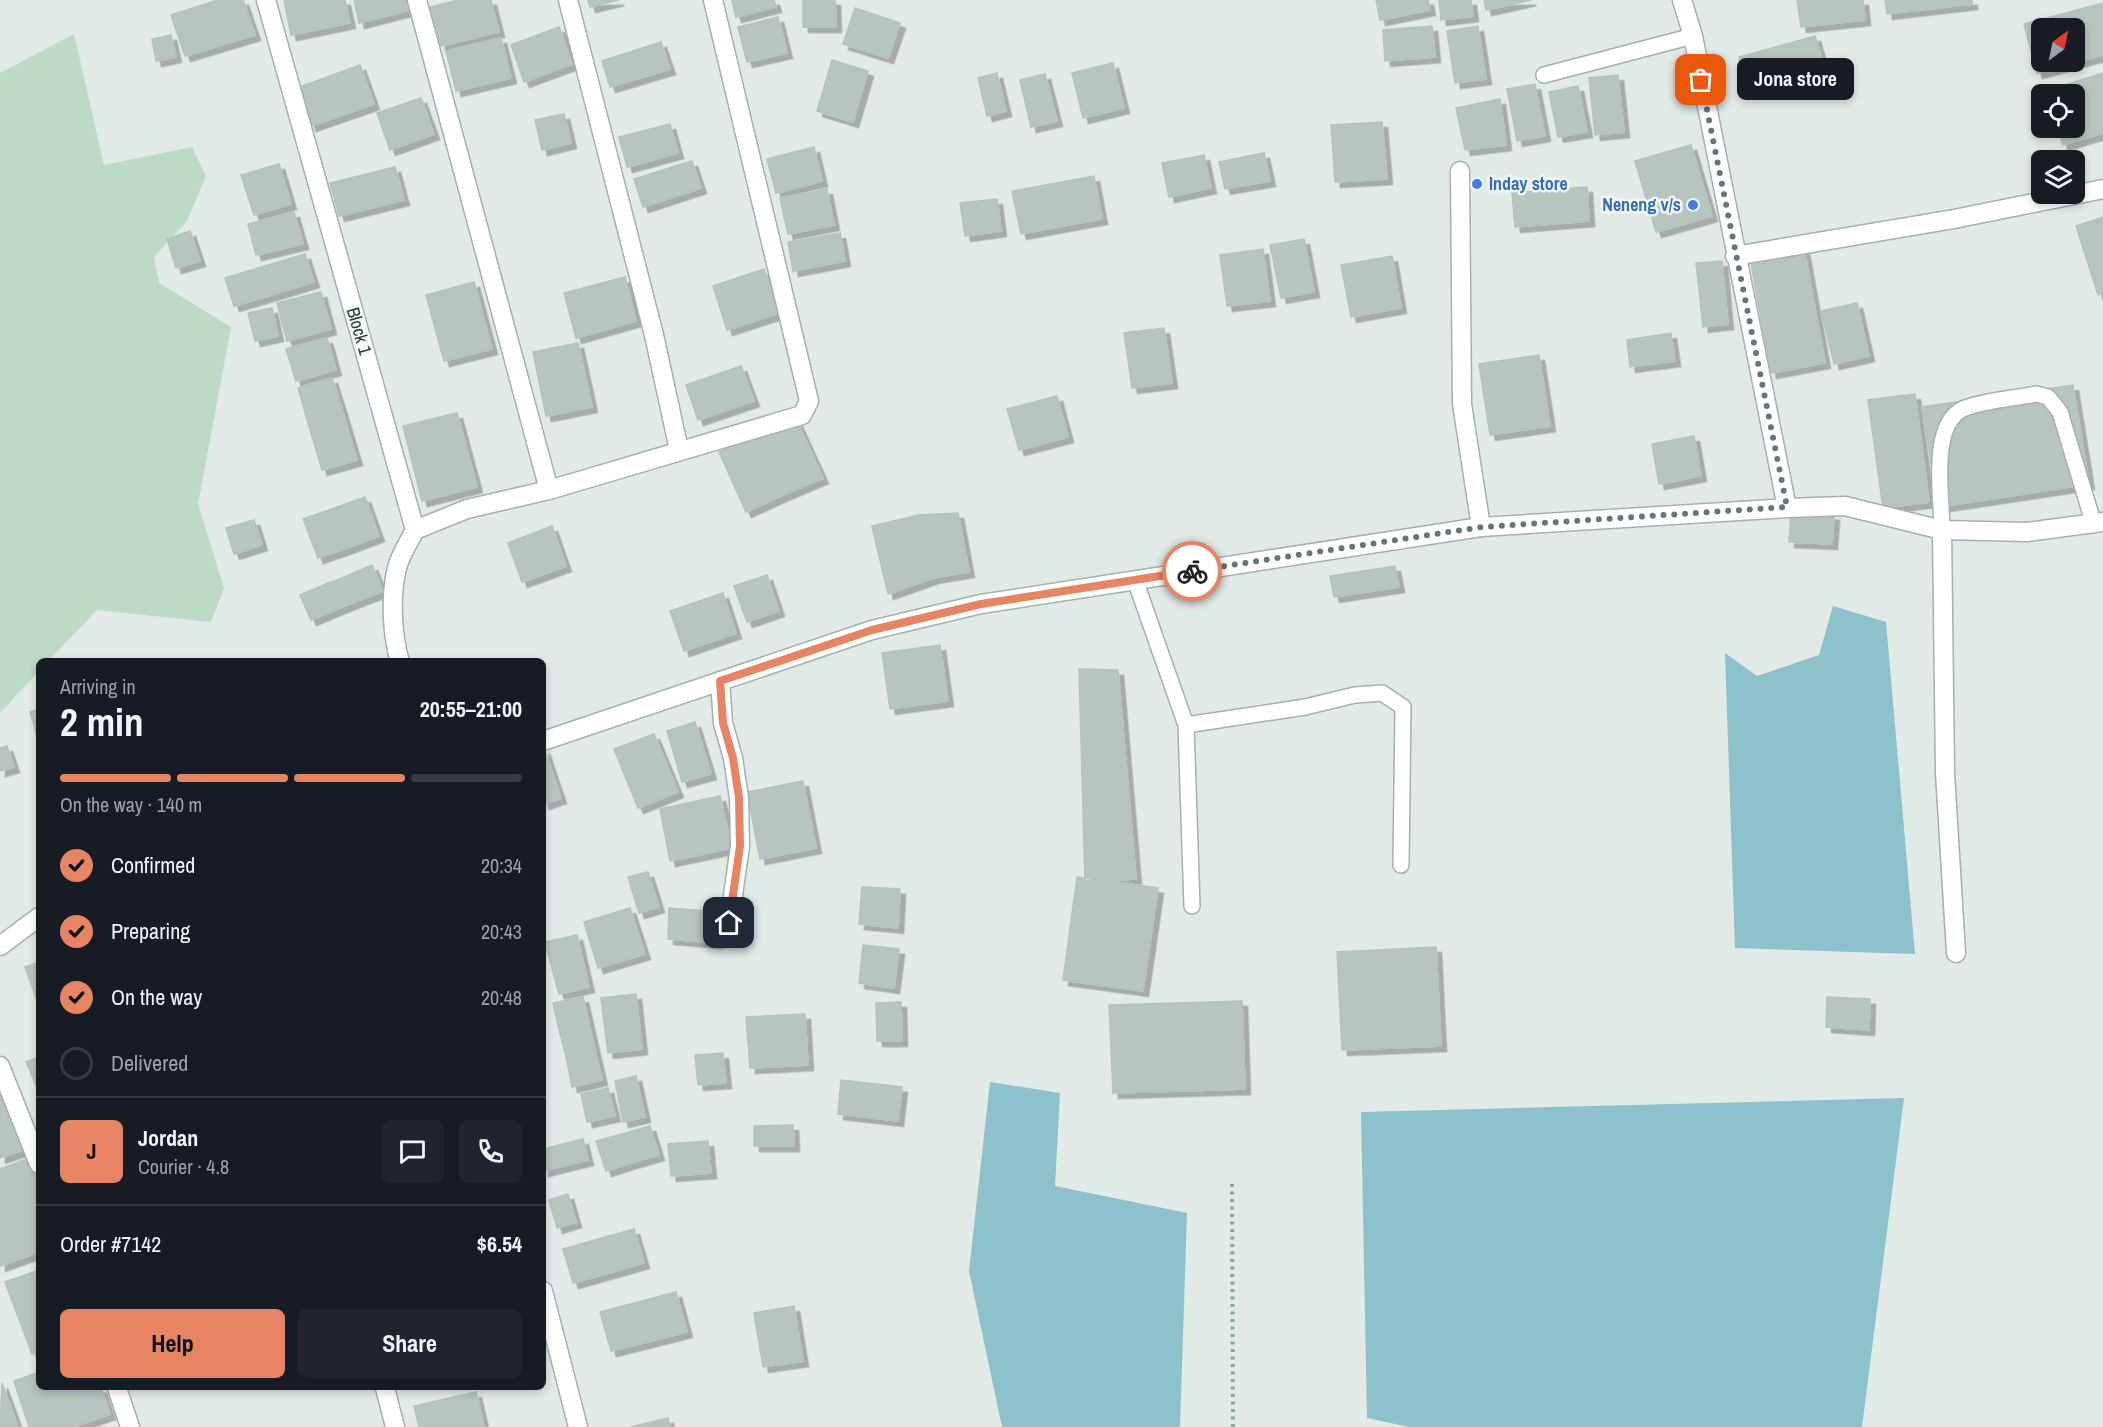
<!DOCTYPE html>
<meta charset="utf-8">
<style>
:root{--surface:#171b24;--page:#20242c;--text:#f1f3f6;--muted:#9ea1a6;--line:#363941;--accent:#e68464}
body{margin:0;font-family:"Archivo Narrow",sans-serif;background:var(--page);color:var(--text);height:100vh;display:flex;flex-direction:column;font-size:22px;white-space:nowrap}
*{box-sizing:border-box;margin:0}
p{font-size:20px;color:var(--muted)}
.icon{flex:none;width:33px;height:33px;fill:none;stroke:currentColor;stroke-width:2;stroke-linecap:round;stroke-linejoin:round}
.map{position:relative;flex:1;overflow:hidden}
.details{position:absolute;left:36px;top:658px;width:510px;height:732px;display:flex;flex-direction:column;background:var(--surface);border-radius:9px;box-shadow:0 3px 9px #0003}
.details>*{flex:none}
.needle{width:39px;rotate:33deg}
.controls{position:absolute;left:2031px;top:18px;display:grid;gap:12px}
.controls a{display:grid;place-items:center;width:54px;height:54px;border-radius:9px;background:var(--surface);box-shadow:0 3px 9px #0003;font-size:30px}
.pin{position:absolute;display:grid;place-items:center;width:51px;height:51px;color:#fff;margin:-26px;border-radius:12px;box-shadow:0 3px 9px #0006}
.courier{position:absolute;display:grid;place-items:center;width:60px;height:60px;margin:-30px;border:4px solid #e68464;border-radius:50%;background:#fff;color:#222;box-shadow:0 2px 8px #0007}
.bubble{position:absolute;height:42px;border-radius:9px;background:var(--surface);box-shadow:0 3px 9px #0003;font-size:20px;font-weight:800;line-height:42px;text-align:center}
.summary em{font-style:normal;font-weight:800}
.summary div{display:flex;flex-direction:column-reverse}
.summary{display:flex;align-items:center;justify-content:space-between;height:102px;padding:0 24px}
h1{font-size:39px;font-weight:800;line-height:45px}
.bar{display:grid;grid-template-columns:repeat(4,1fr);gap:9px 6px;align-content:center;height:72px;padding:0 24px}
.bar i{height:8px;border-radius:4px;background:var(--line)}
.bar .active{background:var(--accent)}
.bar p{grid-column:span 4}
.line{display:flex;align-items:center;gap:15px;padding:0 24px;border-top:2px solid var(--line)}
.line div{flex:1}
.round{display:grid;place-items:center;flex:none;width:63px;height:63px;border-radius:9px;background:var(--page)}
ol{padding:0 24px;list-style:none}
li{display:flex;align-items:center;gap:18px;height:66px}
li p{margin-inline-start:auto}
li .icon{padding:6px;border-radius:50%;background:var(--accent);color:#111;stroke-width:4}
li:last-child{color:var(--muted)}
li i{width:33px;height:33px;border:3px solid var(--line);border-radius:50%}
.button{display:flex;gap:12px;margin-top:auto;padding:12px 24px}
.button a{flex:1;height:69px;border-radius:9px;background:var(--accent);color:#111;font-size:24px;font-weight:800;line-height:69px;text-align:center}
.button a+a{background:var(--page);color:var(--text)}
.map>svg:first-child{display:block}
.green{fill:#bcdac4}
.water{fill:#8dc1cb}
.building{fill:#b7c5bf;stroke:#b4c3bd;stroke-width:1.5;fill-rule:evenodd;filter:url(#shadow)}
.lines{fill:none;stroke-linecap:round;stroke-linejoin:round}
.service-casing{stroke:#a4b1ad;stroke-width:18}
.minor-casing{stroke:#a4b1ad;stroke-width:21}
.tertiary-casing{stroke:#a4b1ad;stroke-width:21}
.path{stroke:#84ab9f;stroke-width:4;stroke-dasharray:3 4.5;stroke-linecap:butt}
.service{stroke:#fff;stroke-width:15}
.minor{stroke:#fff;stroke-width:18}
.tertiary{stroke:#fff;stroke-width:18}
.done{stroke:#667772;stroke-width:6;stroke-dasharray:0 10.8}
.route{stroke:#e68464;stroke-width:8}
.shop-dot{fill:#3f7fe0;stroke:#f1f7f4;stroke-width:2}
.labels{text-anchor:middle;stroke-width:5;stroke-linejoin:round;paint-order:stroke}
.shop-label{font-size:18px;font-weight:bold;fill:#366cbe;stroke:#f1f7f4;text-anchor:start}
.street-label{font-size:18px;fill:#233933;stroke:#f1f7f4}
</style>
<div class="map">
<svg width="2103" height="1427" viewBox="0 0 2103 1427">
<defs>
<filter id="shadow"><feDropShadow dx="5.5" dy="5.5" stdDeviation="0" flood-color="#0004"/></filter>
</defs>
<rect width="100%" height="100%" fill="#e1eae6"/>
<path class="green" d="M 74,34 L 104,165 L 192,147 L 206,176 L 187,221 L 154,257 L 159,283 L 231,327 L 198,504 L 224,588 L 211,622 L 97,610 L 48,661 L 39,662 L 39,671 L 0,713 L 0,73 Z"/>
<path class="water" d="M 1833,606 L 1886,622 L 1915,954 L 1735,948 L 1725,653 L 1757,676 L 1819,655 Z
M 990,1082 L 1060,1093 L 1055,1186 L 1187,1213 L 1180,1427 L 1002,1427 L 969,1271 Z
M 1904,1098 L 1862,1427 L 1409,1427 L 1367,1418 L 1361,1112 Z"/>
<path class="building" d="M 218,0 L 243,0 L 255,35 L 185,56 L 171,15 Z
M 284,0 L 345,0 L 350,23 L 291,35 Z
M 354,0 L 407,0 L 410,10 L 359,23 Z
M 458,0 L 491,0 L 499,32 L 441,46 L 430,7 Z
M 588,0 L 619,0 L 590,7 Z
M 732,0 L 774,0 L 776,7 L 736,17 Z
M 803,0 L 835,0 L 836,27 L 803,27 Z
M 1376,0 L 1428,0 L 1430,10 L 1380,20 Z
M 1439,0 L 1471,0 L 1473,16 L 1441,20 Z
M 1484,0 L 1531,0 L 1486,10 Z
M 1797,0 L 1863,0 L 1865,20 L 1801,27 Z
M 1885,0 L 1972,0 L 1972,4 L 1887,14 Z
M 2103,3 L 2103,55 L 2037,73 L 2024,24 ZM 2042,28 L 2074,28 L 2074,62 L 2042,62 Z
M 855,8 L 900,23 L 888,58 L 843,44 Z
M 778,17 L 787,53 L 747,62 L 738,27 Z
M 1432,26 L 1435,57 L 1385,61 L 1383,30 Z
M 1478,26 L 1486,79 L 1455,83 L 1447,31 Z
M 559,27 L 572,64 L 524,82 L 511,45 Z
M 171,35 L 176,57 L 156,61 L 152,39 Z
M 1815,36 L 1826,73 L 1749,94 L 1739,57 Z
M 501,38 L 511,78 L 456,91 L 446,51 Z
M 661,42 L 670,69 L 610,87 L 602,61 Z
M 832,60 L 868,71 L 853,122 L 817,111 Z
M 1113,63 L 1124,108 L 1083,118 L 1072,73 Z
M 360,65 L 374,104 L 311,126 L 297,88 Z
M 997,73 L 1006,111 L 987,116 L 978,78 Z
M 2103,73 L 2103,133 L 2063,145 L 2057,128 L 2074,128 L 2074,94 L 2047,94 L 2045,91 Z
M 1045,74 L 1057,121 L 1031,127 L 1020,80 Z
M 1618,75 L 1624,132 L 1595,135 L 1589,78 Z
M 1535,84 L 1545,136 L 1517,141 L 1507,89 Z
M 1578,86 L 1587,132 L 1558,137 L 1549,92 Z
M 421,98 L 434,134 L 390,150 L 377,113 Z
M 1500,99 L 1506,145 L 1465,150 L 1456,108 Z
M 564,114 L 571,143 L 542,150 L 535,120 Z
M 1382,122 L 1387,179 L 1335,182 L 1331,125 Z
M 670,124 L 678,153 L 627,167 L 619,137 Z
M 1691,145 L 1712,216 L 1656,232 L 1635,161 Z
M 814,147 L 822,181 L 776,193 L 767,159 Z
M 1264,153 L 1270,181 L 1225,189 L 1219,162 Z
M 1204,155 L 1211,188 L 1169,197 L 1162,163 Z
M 692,161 L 701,188 L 643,207 L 634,179 Z
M 279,164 L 291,204 L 254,215 L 241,175 Z
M 395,167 L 404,200 L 339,216 L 330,183 Z
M 1094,176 L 1102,219 L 1064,226 L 1056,183 Z
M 1056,183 L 1064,226 L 1021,234 L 1012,191 Z
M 1587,187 L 1589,221 L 1515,227 L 1512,193 Z
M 827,189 L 834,225 L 788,234 L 780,198 Z
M 997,199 L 1001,231 L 965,236 L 960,203 Z
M 294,212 L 303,244 L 256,255 L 248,224 Z
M 2103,217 L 2103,293 L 2098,295 L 2076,226 Z
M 190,231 L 200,261 L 176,268 L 167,239 Z
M 840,233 L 845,261 L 793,271 L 788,242 Z
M 1304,239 L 1314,292 L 1281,298 L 1270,245 Z
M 1804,248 L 1814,303 L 1760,313 L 1750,258 Z
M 1263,249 L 1270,301 L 1227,306 L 1220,255 Z
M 305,254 L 314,282 L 234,306 L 225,278 Z
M 1392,256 L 1401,308 L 1351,317 L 1341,265 Z
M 1722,261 L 1728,324 L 1703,327 L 1696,263 Z
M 764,269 L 779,313 L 727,330 L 713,286 Z
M 625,277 L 636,321 L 576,338 L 564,293 Z
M 474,282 L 492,349 L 444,361 L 426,295 Z
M 321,292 L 331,329 L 287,341 L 277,303 Z
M 1814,303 L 1825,363 L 1771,373 L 1760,313 Z
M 1857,303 L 1869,356 L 1834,364 L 1821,311 Z
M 272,308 L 278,336 L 255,341 L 248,313 Z
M 1164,328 L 1172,383 L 1132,388 L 1124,333 Z
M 1671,333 L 1675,361 L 1630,367 L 1627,340 Z
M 327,338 L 336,370 L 296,381 L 286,349 Z
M 578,343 L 592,407 L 546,416 L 533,352 Z
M 1539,355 L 1550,426 L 1490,435 L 1479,364 Z
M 741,366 L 754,401 L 698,420 L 686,385 Z
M 332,378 L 343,413 L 308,423 L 298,388 Z
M 2073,385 L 2089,484 L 1938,507 L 1922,407 Z
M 1915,394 L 1929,502 L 1883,508 L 1868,400 Z
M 1057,396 L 1068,437 L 1019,450 L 1007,409 Z
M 343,413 L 357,460 L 322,470 L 308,423 Z
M 457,413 L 477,487 L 422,501 L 403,426 Z
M 797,421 L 823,478 L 783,495 L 756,435 Z
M 756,435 L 783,495 L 746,512 L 719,452 Z
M 1694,436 L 1701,476 L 1659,484 L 1652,444 Z
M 365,497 L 379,536 L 347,548 L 332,509 Z
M 332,509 L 347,548 L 318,558 L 303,519 Z
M 1791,512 L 1834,515 L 1832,544 L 1789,542 Z
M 958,513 L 969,572 L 933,578 L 919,515 Z
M 919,515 L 933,578 L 888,594 L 872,526 Z
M 254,520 L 262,545 L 234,554 L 226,528 Z
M 552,526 L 566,566 L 522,582 L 508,543 Z
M 372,565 L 383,591 L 357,601 L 347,576 Z
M 1395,566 L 1399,587 L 1334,597 L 1330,576 Z
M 767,575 L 779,611 L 747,622 L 734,586 Z
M 347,576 L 357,601 L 337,609 L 326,584 Z
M 326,584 L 337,609 L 311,620 L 300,595 Z
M 723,593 L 736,633 L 684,651 L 670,611 Z
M 940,645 L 948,701 L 890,709 L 882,653 Z
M 1079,669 L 1118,670 L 1136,879 L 1085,881 Z
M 39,709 L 39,735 L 37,736 L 30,712 Z
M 695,722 L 711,774 L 682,782 L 667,731 Z
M 654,734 L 678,792 L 638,808 L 614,749 Z
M 7,746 L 14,767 L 0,771 L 0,748 Z
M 544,748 L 561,798 L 544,804 L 543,801 Z
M 803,781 L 816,848 L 760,859 L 747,792 Z
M 720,796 L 732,848 L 670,861 L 660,809 Z
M 648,872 L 659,907 L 639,913 L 628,877 Z
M 1077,877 L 1158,888 L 1143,991 L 1063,980 Z
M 862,887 L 900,889 L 898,928 L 859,924 Z
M 630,908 L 645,954 L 598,968 L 584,922 Z
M 669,908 L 720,912 L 718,943 L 668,939 Z
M 577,935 L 589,987 L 559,994 L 545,942 Z
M 863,945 L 899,949 L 894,988 L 859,983 Z
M 1436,947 L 1441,1046 L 1342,1050 L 1337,952 Z
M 39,962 L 39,1006 L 25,967 Z
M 636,994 L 642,1049 L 608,1053 L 601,998 Z
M 583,997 L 588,1019 L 558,1026 L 553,1003 Z
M 1827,997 L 1870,999 L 1869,1030 L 1826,1027 Z
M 1242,1001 L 1245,1089 L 1113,1093 L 1109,1005 Z
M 901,1002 L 902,1041 L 877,1041 L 876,1003 Z
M 805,1014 L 808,1065 L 750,1068 L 746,1017 Z
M 588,1019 L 595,1050 L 566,1056 L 558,1026 Z
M 595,1050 L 602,1080 L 572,1087 L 566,1056 Z
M 723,1053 L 726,1083 L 698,1085 L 695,1055 Z
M 39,1057 L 39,1092 L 26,1062 Z
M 636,1076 L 645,1117 L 623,1122 L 615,1081 Z
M 841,1080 L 902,1087 L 898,1121 L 838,1114 Z
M 0,1088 L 25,1149 L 0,1158 Z
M 608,1088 L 615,1116 L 587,1122 L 581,1094 Z
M 793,1125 L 794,1146 L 754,1146 L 754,1126 Z
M 650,1126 L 659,1155 L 631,1163 L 622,1134 Z
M 622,1134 L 631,1163 L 606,1171 L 596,1141 Z
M 583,1139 L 588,1160 L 543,1171 L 543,1149 Z
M 708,1141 L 711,1173 L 671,1176 L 668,1144 Z
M 32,1157 L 39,1175 L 39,1252 L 0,1266 L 0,1169 Z
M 568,1194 L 576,1222 L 557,1228 L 549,1200 Z
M 634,1229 L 644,1263 L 573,1283 L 563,1249 Z
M 39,1270 L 39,1351 L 32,1354 L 5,1282 Z
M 676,1292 L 687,1332 L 611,1351 L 600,1312 Z
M 794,1306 L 803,1361 L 763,1367 L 754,1313 Z
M 39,1372 L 39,1388 L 101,1388 L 110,1414 L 73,1427 L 29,1427 L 14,1381 Z
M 2,1383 L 18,1427 L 0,1427 Z
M 476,1392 L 484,1427 L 419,1427 L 414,1406 Z
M 668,1418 L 670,1427 L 631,1427 Z"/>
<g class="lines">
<g class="service-casing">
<path id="service" d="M 1544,75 L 1693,36
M 1942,530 C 1942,498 1929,425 1963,409 C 1980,401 2017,398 2036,394 L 2048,397 L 2060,412 L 2094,525
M 1135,580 L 1186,725 L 1192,906
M 1186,725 L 1305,707 L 1355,695 L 1382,693 L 1403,707 L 1401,865"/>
</g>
<g class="minor-casing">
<path id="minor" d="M 266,0 L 415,530 C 409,542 400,555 397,568 C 390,596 392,635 400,662
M 417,0 L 549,490
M 568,0 L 654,335 L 679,450
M 1460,171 L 1462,404 L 1481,527
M 1787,508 L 1845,506 L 1942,530 L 2027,532 L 2103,522
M 415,530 L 467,509 L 549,490 L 802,415 L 809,401 L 713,0
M 1942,530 L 1945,773 L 1956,953
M 720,681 L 723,723 L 733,758 L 739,798 L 740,846 L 729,923
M 0,1066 L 39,1164
M 543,1291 L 578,1427
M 117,1388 L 130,1427
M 385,1388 L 395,1427"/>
</g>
<g class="tertiary-casing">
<path id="tertiary" d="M 1735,256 L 1954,219 L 2103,189
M 543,741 L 872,630 L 981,604 L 1481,527 L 1787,508 L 1693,36 L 1682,0
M 0,946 L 39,917"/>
</g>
<path class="path" d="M 1232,1184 L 1233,1427"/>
<use href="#service" class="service"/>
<use href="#minor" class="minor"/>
<use href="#tertiary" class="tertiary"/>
</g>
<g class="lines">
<path class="done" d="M 1192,571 L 1482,527 L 1787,507 L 1701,80"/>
<path class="route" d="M 729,923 L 740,846 L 739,798 L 733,758 L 723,723 L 720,681 L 872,630 L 981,604 L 1192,571"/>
</g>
<g class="shop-dot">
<circle cx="1477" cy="184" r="6"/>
<circle cx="1693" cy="205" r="6"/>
</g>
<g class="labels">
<g class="shop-label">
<text x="1489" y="190">Inday store</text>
<text x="1681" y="211" text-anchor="end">Neneng v/s</text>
</g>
<g class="street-label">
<text transform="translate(359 331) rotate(74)" y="6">Block 1</text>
</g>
</g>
</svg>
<div class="controls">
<a><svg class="needle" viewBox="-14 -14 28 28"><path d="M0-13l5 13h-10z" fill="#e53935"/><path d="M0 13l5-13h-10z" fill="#9ea1a6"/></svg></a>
<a><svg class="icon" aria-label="locate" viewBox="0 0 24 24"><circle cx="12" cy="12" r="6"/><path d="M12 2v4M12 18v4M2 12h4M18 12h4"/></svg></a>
<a><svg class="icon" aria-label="layers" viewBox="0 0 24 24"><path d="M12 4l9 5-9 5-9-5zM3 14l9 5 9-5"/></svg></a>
</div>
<div class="pin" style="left:1701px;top:80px;background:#ea580c"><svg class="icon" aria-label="bag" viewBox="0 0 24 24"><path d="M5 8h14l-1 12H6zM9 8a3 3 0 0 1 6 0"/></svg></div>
<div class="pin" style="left:729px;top:923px;background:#1f2937"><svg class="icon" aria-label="home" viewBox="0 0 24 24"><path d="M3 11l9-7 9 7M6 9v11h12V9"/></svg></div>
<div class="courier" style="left:1192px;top:571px"><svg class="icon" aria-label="bike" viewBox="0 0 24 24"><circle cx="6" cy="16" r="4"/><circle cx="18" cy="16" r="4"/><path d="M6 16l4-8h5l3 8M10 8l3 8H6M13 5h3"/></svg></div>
<div class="bubble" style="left:1737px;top:58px;width:117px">Jona store</div>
<section class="details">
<div class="summary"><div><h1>2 min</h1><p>Arriving in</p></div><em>20:55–21:00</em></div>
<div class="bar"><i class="active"></i><i class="active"></i><i class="active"></i><i></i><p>On the way · 140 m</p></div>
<ol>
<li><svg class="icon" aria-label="check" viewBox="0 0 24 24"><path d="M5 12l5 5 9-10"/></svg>Confirmed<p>20:34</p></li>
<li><svg class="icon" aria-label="check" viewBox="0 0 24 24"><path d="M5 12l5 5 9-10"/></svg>Preparing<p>20:43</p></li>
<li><svg class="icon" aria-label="check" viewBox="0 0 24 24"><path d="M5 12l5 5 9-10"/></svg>On the way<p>20:48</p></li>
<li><i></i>Delivered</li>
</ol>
<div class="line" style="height:108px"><b class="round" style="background:var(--accent);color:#111">J</b><div><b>Jordan</b><p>Courier · 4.8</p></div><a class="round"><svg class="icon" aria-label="chat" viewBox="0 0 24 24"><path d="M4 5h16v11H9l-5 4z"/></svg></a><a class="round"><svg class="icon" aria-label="phone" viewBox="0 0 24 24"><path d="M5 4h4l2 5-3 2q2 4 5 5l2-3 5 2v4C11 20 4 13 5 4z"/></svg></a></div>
<div class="line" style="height:78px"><div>Order #7142</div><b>$6.54</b></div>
<div class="button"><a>Help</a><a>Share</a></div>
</section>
</div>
